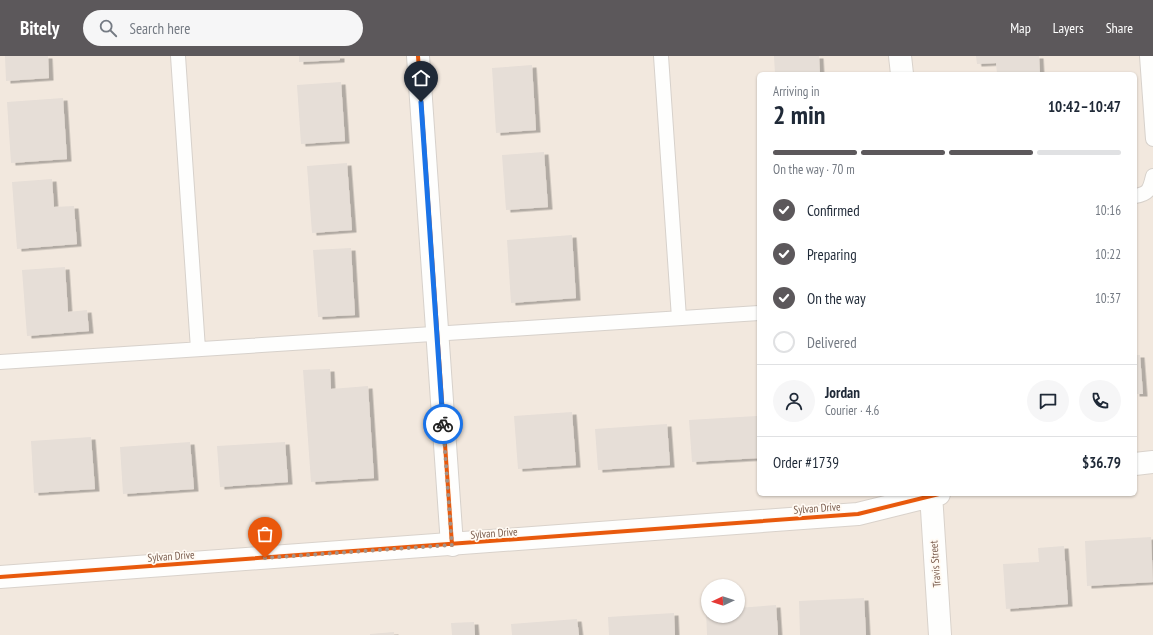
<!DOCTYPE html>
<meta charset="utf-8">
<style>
:root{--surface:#fff;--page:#f6f6f7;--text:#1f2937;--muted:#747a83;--line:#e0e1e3;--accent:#5c585b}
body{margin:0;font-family:"PT Sans Narrow",sans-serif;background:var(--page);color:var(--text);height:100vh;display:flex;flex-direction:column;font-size:15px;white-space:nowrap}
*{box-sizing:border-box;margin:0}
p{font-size:13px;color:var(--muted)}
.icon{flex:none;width:22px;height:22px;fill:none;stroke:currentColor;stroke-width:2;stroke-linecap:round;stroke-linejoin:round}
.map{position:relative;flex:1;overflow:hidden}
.panel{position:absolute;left:757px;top:16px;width:380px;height:424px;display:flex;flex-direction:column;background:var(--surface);border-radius:6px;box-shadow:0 1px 3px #0004}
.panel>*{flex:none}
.needle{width:26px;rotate:266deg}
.controls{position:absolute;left:701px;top:523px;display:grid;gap:8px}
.controls a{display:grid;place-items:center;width:44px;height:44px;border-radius:50%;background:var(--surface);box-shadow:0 1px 3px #0004;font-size:20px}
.pin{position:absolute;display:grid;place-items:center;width:34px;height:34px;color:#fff;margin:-41px -17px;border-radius:50% 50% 50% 0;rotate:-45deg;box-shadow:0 0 4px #0007}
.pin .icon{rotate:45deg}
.courier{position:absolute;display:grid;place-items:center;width:40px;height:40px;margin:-20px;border:3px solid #1a73e8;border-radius:50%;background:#fff;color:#222;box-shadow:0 1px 5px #0007}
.head em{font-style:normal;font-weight:700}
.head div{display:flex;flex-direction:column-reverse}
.head{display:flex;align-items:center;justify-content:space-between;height:68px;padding:0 16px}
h1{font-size:26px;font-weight:700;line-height:30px}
.bar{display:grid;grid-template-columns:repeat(4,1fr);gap:6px 4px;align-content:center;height:48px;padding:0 16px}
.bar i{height:5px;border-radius:3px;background:var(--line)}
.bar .on{background:var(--accent)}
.bar p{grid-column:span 4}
.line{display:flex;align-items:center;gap:10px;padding:0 16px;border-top:1px solid var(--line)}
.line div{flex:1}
.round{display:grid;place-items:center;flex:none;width:42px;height:42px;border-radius:21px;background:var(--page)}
ol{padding:0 16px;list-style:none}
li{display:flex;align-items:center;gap:12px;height:44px}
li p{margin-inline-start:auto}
li .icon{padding:4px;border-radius:50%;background:var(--accent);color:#fff;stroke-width:4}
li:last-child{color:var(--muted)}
li i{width:22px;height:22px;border:2px solid var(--line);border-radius:50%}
header{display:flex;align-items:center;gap:24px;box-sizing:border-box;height:56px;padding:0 20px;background:var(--accent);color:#fff}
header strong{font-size:19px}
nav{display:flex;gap:22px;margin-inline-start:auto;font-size:14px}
.search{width:280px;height:36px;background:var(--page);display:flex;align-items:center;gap:10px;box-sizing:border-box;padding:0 14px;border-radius:22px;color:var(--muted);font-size:15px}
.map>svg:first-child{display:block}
.residential{fill:#f2e8de;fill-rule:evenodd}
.building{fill:#e6ded7;filter:url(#shadow)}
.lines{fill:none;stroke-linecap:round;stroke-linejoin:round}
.lane-casing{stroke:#d7d1cb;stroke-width:16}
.street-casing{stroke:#d7d1cb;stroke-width:24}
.secondary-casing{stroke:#d9d2cb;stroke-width:24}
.lane{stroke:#fefefd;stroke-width:14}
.street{stroke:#fefefd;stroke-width:22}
.secondary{stroke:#fefefd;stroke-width:22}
.cycleway-casing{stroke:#fffaf3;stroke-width:6}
.cycleway{stroke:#e8590c;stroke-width:4}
.done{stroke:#a69286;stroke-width:4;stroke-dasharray:0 7.2}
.route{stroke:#1a73e8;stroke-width:5}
.labels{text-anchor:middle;stroke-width:3.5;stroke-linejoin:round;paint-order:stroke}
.street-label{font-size:11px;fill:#7a5c4d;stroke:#fffaf3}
</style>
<header>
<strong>Bitely</strong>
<div class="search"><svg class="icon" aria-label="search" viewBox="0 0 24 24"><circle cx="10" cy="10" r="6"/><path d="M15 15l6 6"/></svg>Search here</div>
<nav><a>Map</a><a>Layers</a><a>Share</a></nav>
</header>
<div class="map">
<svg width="1153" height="579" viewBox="0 0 1153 579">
<defs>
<filter id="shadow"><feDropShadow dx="4.5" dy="2.5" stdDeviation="0" flood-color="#0004"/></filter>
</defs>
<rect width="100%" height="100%" fill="#f9f5f0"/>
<path class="residential" d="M 0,0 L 1153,0 L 1153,579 L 0,579 ZM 759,18 L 1135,18 L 1135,438 L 759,438 ZM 708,530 L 738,530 L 738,560 L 708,560 Z"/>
<path class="building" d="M 5,0 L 48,0 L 49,22 L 6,25 Z
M 299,0 L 340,0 L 340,4 L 299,6 Z
M 774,0 L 819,0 L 820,18 L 775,18 Z
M 976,0 L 1039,0 L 1040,18 L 997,18 L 996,7 L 977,8 Z
M 532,9 L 536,74 L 496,77 L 492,12 Z
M 341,26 L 345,85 L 301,88 L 297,29 Z
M 63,42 L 67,103 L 11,107 L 7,46 Z
M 544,96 L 548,151 L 506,154 L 502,99 Z
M 347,107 L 352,174 L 312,177 L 307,110 Z
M 52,123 L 54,151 L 74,150 L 77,188 L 17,193 L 12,126 Z
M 572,179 L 576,242 L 511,247 L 507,184 Z
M 351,192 L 355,259 L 318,261 L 313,194 Z
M 65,211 L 68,256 L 87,254 L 89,275 L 27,280 L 22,214 Z
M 1135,299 L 1140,299 L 1143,338 L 1135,338 Z
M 330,313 L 331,333 L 368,330 L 374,422 L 311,426 L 303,314 Z
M 572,356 L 576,409 L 518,413 L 514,360 Z
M 757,360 L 759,402 L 692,406 L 689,364 Z
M 667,368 L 670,409 L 598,414 L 595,373 Z
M 91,381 L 95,433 L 34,437 L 31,385 Z
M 190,386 L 194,433 L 123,438 L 120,391 Z
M 285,386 L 288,426 L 220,431 L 217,390 Z
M 1151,481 L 1153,526 L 1087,530 L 1085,485 Z
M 1064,490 L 1068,548 L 1006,553 L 1003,508 L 1039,506 L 1038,492 Z
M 864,542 L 866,579 L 800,579 L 799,545 Z
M 776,549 L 778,579 L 707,579 L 706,554 L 708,554 L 708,560 L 738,560 L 738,552 Z
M 674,557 L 675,579 L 609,579 L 608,561 Z
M 577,563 L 579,579 L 512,579 L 511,568 Z
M 474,566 L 475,579 L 452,579 L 451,567 Z
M 394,576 L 394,579 L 370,579 L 370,578 Z"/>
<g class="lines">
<g class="lane-casing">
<path id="lane" d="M 178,0 L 198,293
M 661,0 L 679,262
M 1147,0 L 1153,83
M 1135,140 C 1149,138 1150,133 1153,120
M 0,306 L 759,257"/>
</g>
<g class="street-casing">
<path id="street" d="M 418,0 L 452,489"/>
</g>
<g class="secondary-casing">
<path id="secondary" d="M 900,0 L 902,18
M 1135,408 L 1153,406
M 931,438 L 940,579
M 0,521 L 858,458 L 939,438"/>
</g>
<use href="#lane" class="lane"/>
<use href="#street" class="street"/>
<use href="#secondary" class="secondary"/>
<g class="cycleway-casing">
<path id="cycleway" d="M 418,0 L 452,489
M 0,521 L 858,458 L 939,438"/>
</g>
<use href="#cycleway" class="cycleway"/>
</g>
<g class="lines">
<path class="done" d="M 265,502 L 452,489 L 443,368"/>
<path class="route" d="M 421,46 L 443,368"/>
</g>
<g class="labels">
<g class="street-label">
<text transform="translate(817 452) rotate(-4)" y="4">Sylvan Drive</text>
<text transform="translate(494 477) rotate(-4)" y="4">Sylvan Drive</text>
<text transform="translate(171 500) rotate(-4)" y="4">Sylvan Drive</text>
<text transform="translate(935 508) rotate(-94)" y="4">Travis Street</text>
</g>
</g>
</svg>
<div class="controls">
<a><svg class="needle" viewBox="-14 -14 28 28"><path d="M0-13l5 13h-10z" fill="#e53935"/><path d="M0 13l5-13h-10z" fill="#747a83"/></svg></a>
</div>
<div class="pin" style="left:265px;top:502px;background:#ea580c"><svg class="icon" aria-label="bag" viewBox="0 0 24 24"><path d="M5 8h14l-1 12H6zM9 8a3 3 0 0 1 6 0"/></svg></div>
<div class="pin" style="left:421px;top:46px;background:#1f2937"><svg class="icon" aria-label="home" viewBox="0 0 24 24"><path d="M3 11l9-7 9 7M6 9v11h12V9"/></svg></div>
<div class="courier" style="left:443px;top:368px"><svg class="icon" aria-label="bike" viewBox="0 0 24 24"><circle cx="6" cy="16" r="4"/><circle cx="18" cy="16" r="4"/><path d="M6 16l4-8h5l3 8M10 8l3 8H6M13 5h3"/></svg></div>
<section class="panel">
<div class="head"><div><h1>2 min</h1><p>Arriving in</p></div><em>10:42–10:47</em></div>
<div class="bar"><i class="on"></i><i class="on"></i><i class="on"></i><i></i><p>On the way · 70 m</p></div>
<ol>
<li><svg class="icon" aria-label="check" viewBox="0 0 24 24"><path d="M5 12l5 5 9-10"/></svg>Confirmed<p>10:16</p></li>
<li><svg class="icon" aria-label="check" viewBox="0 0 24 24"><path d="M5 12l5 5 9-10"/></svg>Preparing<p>10:22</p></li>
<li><svg class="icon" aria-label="check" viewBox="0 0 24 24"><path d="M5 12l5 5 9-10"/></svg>On the way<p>10:37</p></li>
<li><i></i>Delivered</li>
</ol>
<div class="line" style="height:72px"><a class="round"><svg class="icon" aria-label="person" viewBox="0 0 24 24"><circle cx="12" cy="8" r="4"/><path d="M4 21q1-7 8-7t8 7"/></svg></a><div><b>Jordan</b><p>Courier · 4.6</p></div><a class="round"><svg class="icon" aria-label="chat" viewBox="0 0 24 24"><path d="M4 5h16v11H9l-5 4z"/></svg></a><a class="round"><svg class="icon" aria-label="phone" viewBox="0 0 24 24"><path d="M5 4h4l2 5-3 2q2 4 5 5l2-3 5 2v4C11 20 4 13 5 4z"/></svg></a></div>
<div class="line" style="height:52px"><div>Order #1739</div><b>$36.79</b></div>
</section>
</div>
